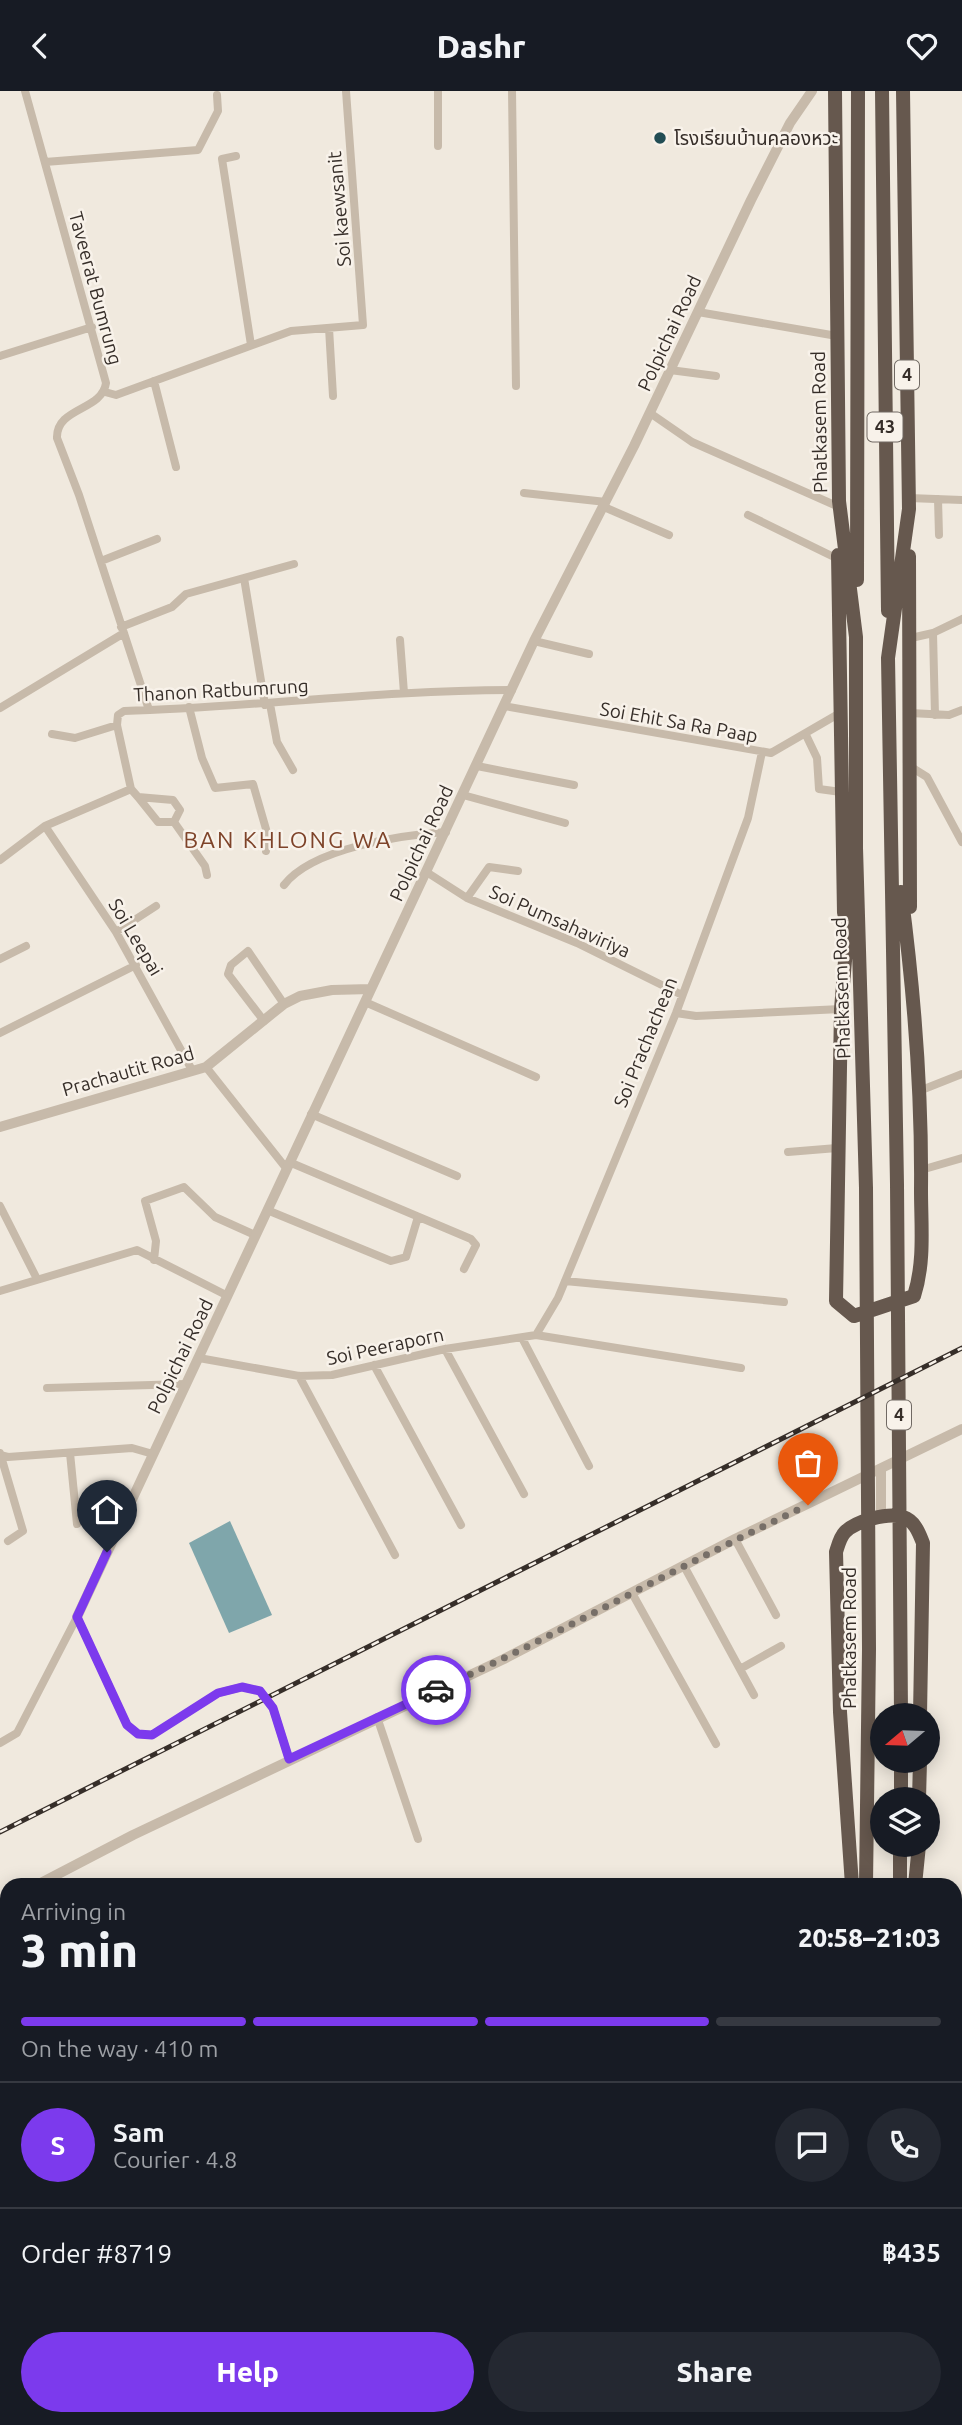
<!DOCTYPE html>
<meta charset="utf-8">
<style>
:root{--surface:#171b24;--page:#242831;--text:#f1f3f6;--muted:#9ea1a6;--line:#363941;--accent:#7c3aed}
body{margin:0;font-family:Ubuntu,"Noto Sans Thai",sans-serif;background:var(--page);color:var(--text);height:100vh;display:flex;flex-direction:column;font-size:26px;white-space:nowrap}
*{box-sizing:border-box;margin:0}
p{font-size:23px;color:var(--muted)}
.icon{flex:none;width:38px;height:38px;fill:none;stroke:currentColor;stroke-width:2;stroke-linecap:round;stroke-linejoin:round}
.map{position:relative;flex:1;overflow:hidden}
.drawer{position:absolute;left:0px;top:1787px;width:962px;height:548px;display:flex;flex-direction:column;background:var(--surface);border-radius:21px 21px 0 0;box-shadow:0 4px 18px #0003}
.drawer>*{flex:none}
.needle{width:46px;rotate:251deg}
.fabs{position:absolute;left:870px;top:1612px;display:grid;gap:14px}
.fabs a{display:grid;place-items:center;width:70px;height:70px;border-radius:50%;background:var(--surface);box-shadow:0 4px 18px #0003;font-size:35px}
.pin{position:absolute;display:grid;place-items:center;width:60px;height:60px;color:#fff;margin:-72px -30px;border-radius:50% 50% 50% 0;rotate:-45deg;box-shadow:0 0 7px #0007}
.pin .icon{rotate:45deg}
.courier{position:absolute;display:grid;place-items:center;width:70px;height:70px;margin:-35px;border:5px solid #7c3aed;border-radius:50%;background:#fff;color:#222;box-shadow:0 2px 9px #0007}
.head em{font-style:normal;font-weight:800}
.head div{display:flex;flex-direction:column-reverse}
.head{display:flex;align-items:center;justify-content:space-between;height:119px;padding:0 21px}
h1{font-size:46px;font-weight:800;line-height:52px}
.bar{display:grid;grid-template-columns:repeat(4,1fr);gap:10px 7px;align-content:center;height:84px;padding:0 21px}
.bar i{height:9px;border-radius:5px;background:var(--line)}
.bar .selected{background:var(--accent)}
.bar p{grid-column:span 4}
.line{display:flex;align-items:center;gap:18px;padding:0 21px;border-top:2px solid var(--line)}
.line div{flex:1}
.round{display:grid;place-items:center;flex:none;width:74px;height:74px;border-radius:37px;background:var(--page)}
.action{display:flex;gap:14px;margin-top:auto;padding:14px 21px}
.action a{flex:1;height:80px;border-radius:42px;background:var(--accent);color:#fff;font-size:28px;font-weight:800;line-height:80px;text-align:center}
.action a+a{background:var(--page);color:var(--text)}
header{display:flex;justify-content:space-between;align-items:center;height:91px;padding:0 21px;background:var(--surface);font-size:32px;font-weight:800}
.map>svg:first-child{display:block}
.water{fill:#7fa6ab}
.lines{fill:none;stroke-linecap:round;stroke-linejoin:round}
.river{stroke:#7fa6ab;stroke-width:18}
.minor{stroke:#c7baaa;stroke-width:8}
.tertiary{stroke:#c7baaa;stroke-width:10}
.trunk{stroke:#66584e;stroke-width:14}
.rail-casing{stroke:#362e29;stroke-width:5}
.rail{stroke:#f8f2ea;stroke-width:2.5;stroke-dasharray:8;stroke-linecap:butt}
.done{stroke:#776f68;stroke-width:7;stroke-dasharray:0 12.6}
.route{stroke:#7c3aed;stroke-width:9}
.poi-dot{fill:#224d54;stroke:#f8f2ea;stroke-width:2.5}
.labels{text-anchor:middle;stroke-width:5;stroke-linejoin:round;paint-order:stroke}
.shield{fill:#f8f2ea;stroke:#706963;stroke-width:2}
.shield-label{font-size:18px;font-weight:bold;fill:#362e29}
.poi-label{font-size:19px;fill:#362e29;stroke:#f8f2ea;text-anchor:start}
.street-label{font-size:19px;fill:#362e29;stroke:#f8f2ea}
.quarter-label{font-size:23px;letter-spacing:2px;fill:#7e4329;stroke:#f8f2ea}
</style>
<header><svg class="icon" aria-label="back" viewBox="0 0 24 24"><path d="M15 5l-7 7 7 7"/></svg>Dashr<svg class="icon" aria-label="heart" viewBox="0 0 24 24"><path d="M12 20l-8-8c-3-5 5-10 8-4 3-6 11-1 8 4z"/></svg></header>
<div class="map">
<svg width="962" height="2334" viewBox="0 0 962 2334">
<rect width="100%" height="100%" fill="#f0e9de"/>
<path class="water" d="M 230,1430 L 272,1524 L 229,1542 L 189,1452 Z"/>
<g class="lines">
<path class="river" d="M 0,2236 L 7,2236
M 291,2334 L 292,2328"/>
<path class="minor" d="M 25,0 L 106,292 C 102,320 56,316 57,347 L 79,404 L 149,619
M 438,0 L 438,55
M 512,0 L 516,295
M 236,65 L 222,68 L 251,254
M 45,71 L 198,59 L 218,20 L 217,4
M 698,221 L 837,245
M 329,237 L 333,305
M 0,265 L 92,236
M 670,279 L 716,285
M 154,290 L 176,376
M 105,301 L 116,304 L 291,240 L 363,234 L 346,0
M 650,322 L 692,351 L 839,416
M 524,402 L 606,411
M 909,407 L 962,409
M 938,408 L 939,444
M 604,416 L 669,444
M 748,424 L 838,468
M 101,470 L 157,448
M 244,487 L 265,614
M 121,536 L 172,516 L 186,503 L 294,473
M 933,542 L 935,624
M 911,547 L 933,542 L 962,528
M 400,549 L 404,602
M 534,550 L 589,563
M 270,613 L 277,651 L 293,679
M 504,615 L 771,662 L 840,622
M 189,616 L 202,667 L 215,697 L 253,693 L 268,745 L 266,760
M 0,617 L 124,542
M 910,622 L 949,624 L 962,619
M 52,643 L 75,647 L 117,634
M 806,644 L 817,667 L 819,698 L 841,701
M 477,675 L 574,694
M 911,676 L 927,686 L 962,751
M 131,698 L 138,706 L 173,709 L 180,719 L 174,731 L 205,775 L 207,784
M 463,704 L 565,732
M 138,706 L 158,731 L 174,731
M 45,735 L 116,841 L 192,979
M 0,769 L 45,735 L 131,698 L 117,634 L 118,624 L 124,620 C 253,616 382,599 512,599
M 428,782 L 467,807 L 577,852 L 682,904
M 284,794 C 312,757 402,744 446,741
M 467,807 L 489,776 L 518,780
M 116,841 L 156,815
M 0,868 L 26,855
M 365,911 L 536,986
M 676,922 L 696,925 L 841,918
M 264,930 L 228,883 L 231,874 L 248,860 L 284,913
M 0,942 L 136,874
M 206,976 L 286,1077
M 919,1000 L 962,983
M 311,1023 L 457,1085
M 788,1061 L 837,1057
M 289,1071 L 471,1148 L 476,1154 L 464,1178
M 921,1079 L 962,1067
M 0,1115 L 37,1188
M 267,1119 L 391,1170 L 406,1166 L 418,1126
M 154,1169 L 156,1150 L 145,1110 L 184,1096 L 215,1126 L 255,1144
M 565,1190 L 784,1211
M 0,1200 L 137,1159 L 228,1205
M 536,1244 L 558,1207 L 676,922 L 748,727 L 762,661
M 522,1247 L 589,1375
M 445,1258 L 524,1403
M 199,1267 L 299,1285 L 332,1284 L 445,1258 L 536,1244 L 741,1277
M 374,1274 L 461,1434
M 299,1285 L 395,1464
M 47,1297 L 186,1293
M 0,1362 L 23,1440 L 8,1450
M 70,1362 L 77,1433
M 0,1364 L 8,1366 L 132,1357 L 153,1363
M 735,1448 L 776,1524
M 684,1475 L 754,1604
M 632,1502 L 716,1653
M 77,1526 L 127,1634 L 138,1643 L 152,1644 L 218,1602 L 242,1596 L 260,1600 L 273,1617 L 289,1668
M 740,1578 L 781,1555
M 377,1626 L 418,1748
M 0,1652 L 17,1642 L 77,1526
M 0,2283 L 7,2282"/>
<path class="tertiary" d="M 0,1036 L 206,976 L 284,913 L 300,905 L 332,899 L 371,898
M 881,1380 L 881,1426
M 77,1526 L 534,550 L 634,355 L 751,109 L 790,32 L 812,0
M 37,1794 L 133,1744 L 504,1568 L 735,1448 L 962,1338
M 0,1813 L 7,1809"/>
<path class="trunk" d="M 835,0 L 839,410 L 856,546 L 856,757 L 866,1097 L 869,1558 L 866,1794
M 882,0 L 888,520
M 838,464 L 844,822
M 909,465 L 910,816
M 857,489 L 858,0
M 850,810 L 841,918 L 836,1210 L 854,1225 L 914,1205 C 925,1171 921,1135 921,1099 C 922,1000 914,900 901,801
M 901,1624 L 897,1093 L 888,567 L 909,418 L 903,0
M 901,1708 L 901,1670
M 919,1708 L 920,1670
M 852,1794 L 840,1621 L 836,1461 C 838,1455 840,1446 845,1441 C 856,1430 888,1421 903,1426 C 915,1430 919,1442 923,1452 L 920,1624
M 900,1794 L 900,1754
M 915,1794 L 919,1754
M 873,2328 L 873,2334
M 906,2328 L 906,2334"/>
<g class="rail-casing">
<path id="rail" d="M 0,1741 L 962,1257"/>
</g>
<use href="#rail" class="rail"/>
</g>
<g class="lines">
<path class="done" d="M 436,1599 C 562,1542 682,1473 808,1414"/>
<path class="route" d="M 107,1461 L 77,1526 L 127,1634 L 138,1643 L 152,1644 L 218,1602 L 242,1596 L 260,1600 L 273,1617 L 289,1668 L 436,1599"/>
</g>
<circle class="poi-dot" cx="660" cy="47" r="7"/>
<g class="labels">
<g class="shield">
<rect x="895" y="269.5" width="24" height="29" rx="5"/>
<rect x="867.5" y="321.5" width="35" height="29" rx="5"/>
<rect x="887" y="1309.5" width="24" height="29" rx="5"/>
</g>
<g class="shield-label">
<text x="907" y="290">4</text>
<text x="885" y="342">43</text>
<text x="899" y="1330">4</text>
</g>
<g class="poi-label">
<text x="674" y="54">โรงเรียนบ้านคลองหวะ</text>
</g>
<g class="street-label">
<text transform="translate(339 118) rotate(-95)" y="7">Soi kaewsanit</text>
<text transform="translate(96 197) rotate(75)" y="7">Taveerat Bumrung</text>
<text transform="translate(669 242) rotate(-65)" y="7">Polpichai Road</text>
<text transform="translate(819 331) rotate(-91)" y="7">Phatkasem Road</text>
<text transform="translate(221 599) rotate(-3)" y="7">Thanon Ratbumrung</text>
<text transform="translate(679 631) rotate(10)" y="7">Soi Ehit Sa Ra Paap</text>
<text transform="translate(421 752) rotate(-65)" y="7">Polpichai Road</text>
<text transform="translate(560 830) rotate(24)" y="7">Soi Pumsahaviriya</text>
<text transform="translate(136 846) rotate(59)" y="7">Soi Leepai</text>
<text transform="translate(841 897) rotate(-92)" y="7">Phatkasem Road</text>
<text transform="translate(645 951) rotate(-68)" y="7">Soi Prachachean</text>
<text transform="translate(128 980) rotate(-16)" y="7">Prachautit Road</text>
<text transform="translate(385 1255) rotate(-12)" y="7">Soi Peeraporn</text>
<text transform="translate(180 1265) rotate(-64)" y="7">Polpichai Road</text>
<text transform="translate(849 1547) rotate(-90)" y="7">Phatkasem Road</text>
</g>
<g class="quarter-label">
<text x="288" y="757">BAN KHLONG WA</text>
</g>
</g>
</svg>
<div class="fabs">
<a><svg class="needle" viewBox="-14 -14 28 28"><path d="M0-13l5 13h-10z" fill="#e53935"/><path d="M0 13l5-13h-10z" fill="#9ea1a6"/></svg></a>
<a><svg class="icon" aria-label="layers" viewBox="0 0 24 24"><path d="M12 4l9 5-9 5-9-5zM3 14l9 5 9-5"/></svg></a>
</div>
<div class="pin" style="left:808px;top:1414px;background:#ea580c"><svg class="icon" aria-label="bag" viewBox="0 0 24 24"><path d="M5 8h14l-1 12H6zM9 8a3 3 0 0 1 6 0"/></svg></div>
<div class="pin" style="left:107px;top:1461px;background:#1f2937"><svg class="icon" aria-label="home" viewBox="0 0 24 24"><path d="M3 11l9-7 9 7M6 9v11h12V9"/></svg></div>
<div class="courier" style="left:436px;top:1599px"><svg class="icon" aria-label="car" viewBox="0 0 24 24"><path d="M5 17H2v-5l4-1 3-4h7l3 4 3 1v5h-3M9 17h6M6 11h13"/><circle cx="7" cy="17" r="2"/><circle cx="17" cy="17" r="2"/></svg></div>
<section class="drawer">
<div class="head"><div><h1>3 min</h1><p>Arriving in</p></div><em>20:58–21:03</em></div>
<div class="bar"><i class="selected"></i><i class="selected"></i><i class="selected"></i><i></i><p>On the way · 410 m</p></div>
<div class="line" style="height:126px"><b class="round" style="background:var(--accent);color:#fff">S</b><div><b>Sam</b><p>Courier · 4.8</p></div><a class="round"><svg class="icon" aria-label="chat" viewBox="0 0 24 24"><path d="M4 5h16v11H9l-5 4z"/></svg></a><a class="round"><svg class="icon" aria-label="phone" viewBox="0 0 24 24"><path d="M5 4h4l2 5-3 2q2 4 5 5l2-3 5 2v4C11 20 4 13 5 4z"/></svg></a></div>
<div class="line" style="height:91px"><div>Order #8719</div><b>฿435</b></div>
<div class="action"><a>Help</a><a>Share</a></div>
</section>
</div>
